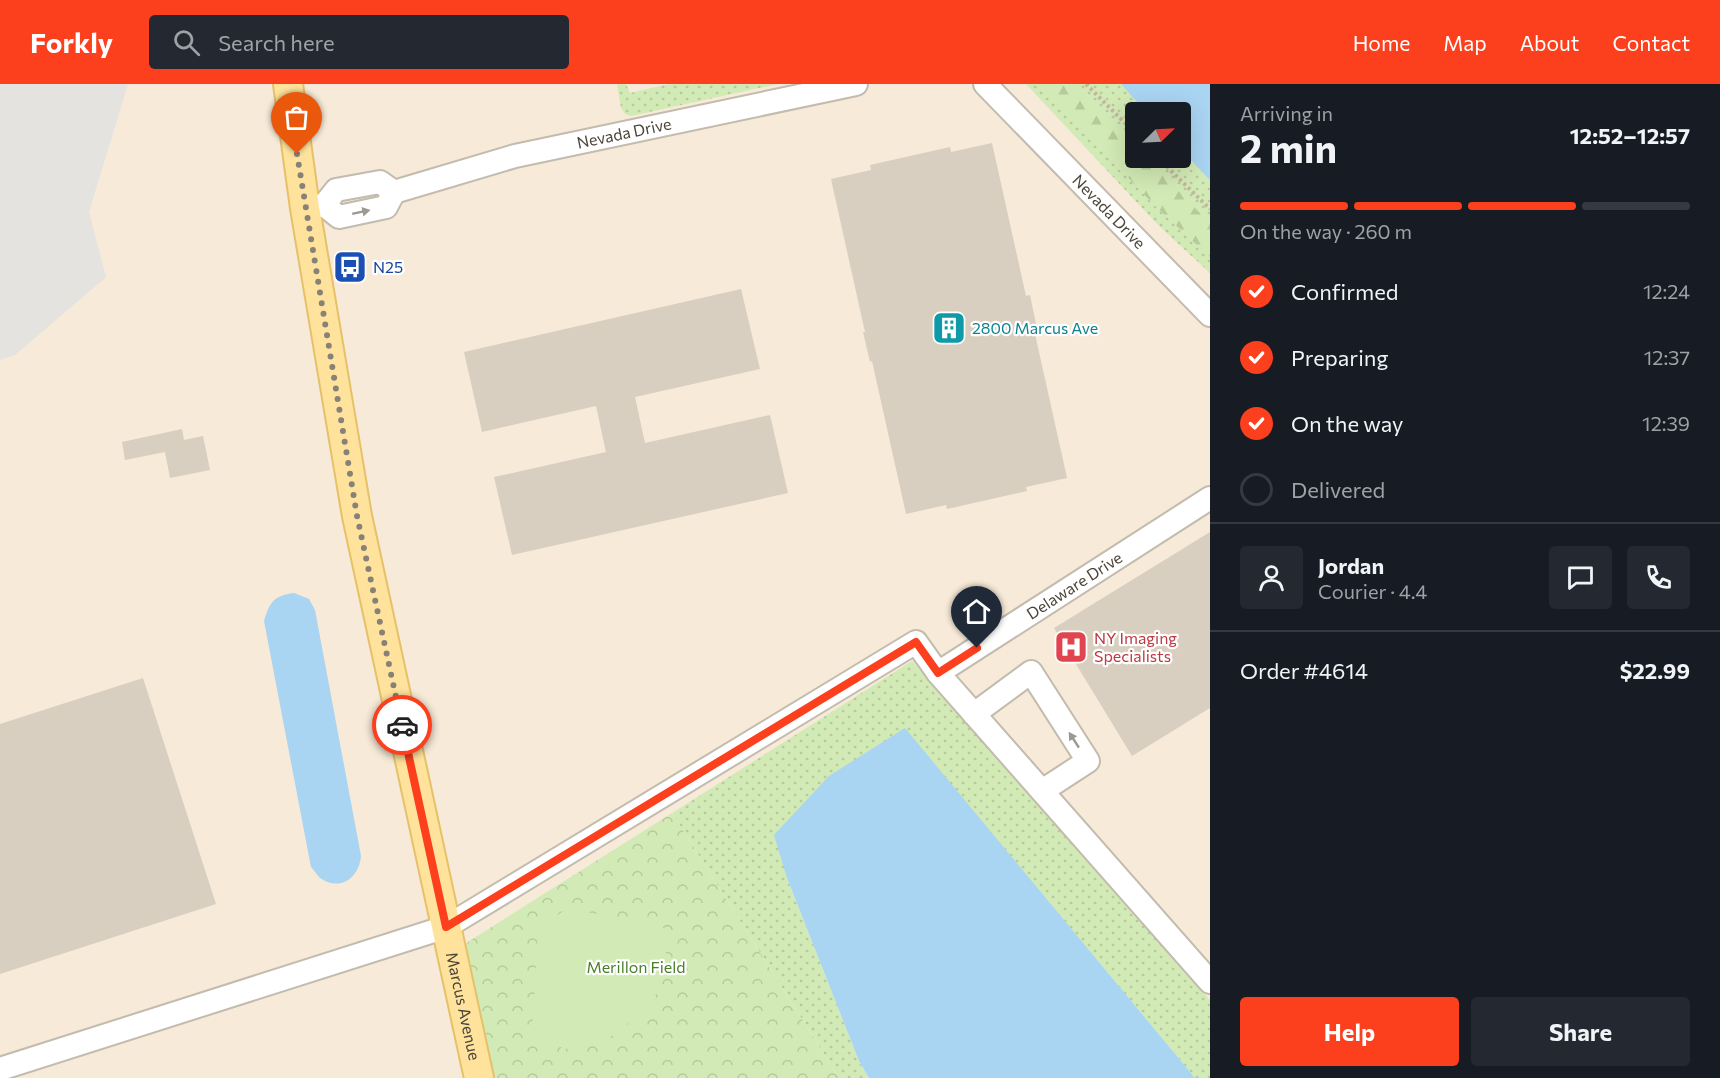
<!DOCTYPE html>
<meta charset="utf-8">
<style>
:root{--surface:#171b24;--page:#242831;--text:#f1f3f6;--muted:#9ea1a6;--line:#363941;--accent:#fc3f1d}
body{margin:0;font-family:Commissioner,sans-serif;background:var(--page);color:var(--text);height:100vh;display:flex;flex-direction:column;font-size:22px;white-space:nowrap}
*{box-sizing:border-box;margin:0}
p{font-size:20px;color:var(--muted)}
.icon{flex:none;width:33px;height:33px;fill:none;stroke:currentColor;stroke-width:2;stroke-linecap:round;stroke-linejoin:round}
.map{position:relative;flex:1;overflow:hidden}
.sheet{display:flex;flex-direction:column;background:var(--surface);width:510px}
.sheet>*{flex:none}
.needle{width:39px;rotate:66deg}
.buttons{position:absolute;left:1125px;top:18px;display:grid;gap:12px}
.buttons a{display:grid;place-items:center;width:66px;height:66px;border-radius:6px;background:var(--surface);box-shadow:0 6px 24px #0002;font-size:30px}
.pin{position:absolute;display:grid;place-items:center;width:51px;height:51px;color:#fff;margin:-62px -26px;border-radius:50% 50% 50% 0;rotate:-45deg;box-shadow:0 0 6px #0007}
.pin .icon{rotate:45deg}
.courier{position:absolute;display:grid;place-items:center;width:60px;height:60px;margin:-30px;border:4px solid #fc3f1d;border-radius:50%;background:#fff;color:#222;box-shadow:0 2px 8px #0007}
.summary em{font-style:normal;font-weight:700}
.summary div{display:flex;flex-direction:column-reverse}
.summary{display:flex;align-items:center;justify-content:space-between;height:102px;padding:0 30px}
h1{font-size:39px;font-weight:700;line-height:45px}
.bar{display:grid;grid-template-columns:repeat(4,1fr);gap:9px 6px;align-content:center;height:72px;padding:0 30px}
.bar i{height:8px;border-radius:4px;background:var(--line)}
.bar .on{background:var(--accent)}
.bar p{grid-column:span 4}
.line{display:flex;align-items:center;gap:15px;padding:0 30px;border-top:2px solid var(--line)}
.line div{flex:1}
.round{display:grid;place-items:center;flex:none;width:63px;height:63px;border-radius:6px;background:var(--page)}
ol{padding:0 30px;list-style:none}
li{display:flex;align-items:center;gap:18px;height:66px}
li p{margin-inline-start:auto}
li .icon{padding:6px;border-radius:50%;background:var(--accent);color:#fff;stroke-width:4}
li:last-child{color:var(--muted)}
li i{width:33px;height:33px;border:3px solid var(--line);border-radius:50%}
.button{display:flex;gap:12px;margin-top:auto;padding:12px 30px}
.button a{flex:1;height:69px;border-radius:6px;background:var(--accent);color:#fff;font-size:24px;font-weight:700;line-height:69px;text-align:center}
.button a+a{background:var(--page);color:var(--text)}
header{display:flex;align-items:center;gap:36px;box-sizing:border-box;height:84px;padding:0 30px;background:var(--accent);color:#fff}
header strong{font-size:28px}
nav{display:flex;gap:33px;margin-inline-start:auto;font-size:21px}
.search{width:420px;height:54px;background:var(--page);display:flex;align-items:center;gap:15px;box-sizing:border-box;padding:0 21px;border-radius:6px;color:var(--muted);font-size:22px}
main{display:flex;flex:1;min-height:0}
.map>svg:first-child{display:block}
.commercial{fill:#f7ead8}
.grass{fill:url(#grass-dots);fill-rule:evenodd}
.forest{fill:url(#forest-firs)}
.park{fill:url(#park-crowns)}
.pitch{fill:#d2eab5}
.parking{fill:#e5e3e0}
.water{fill:#a9d4f2}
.building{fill:#d8cfc1}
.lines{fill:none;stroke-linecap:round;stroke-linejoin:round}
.minor-casing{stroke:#c2bbae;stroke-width:26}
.major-casing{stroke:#e6c16a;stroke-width:32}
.path{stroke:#c4b79f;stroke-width:4;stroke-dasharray:3 3;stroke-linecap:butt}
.minor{stroke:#fff;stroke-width:22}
.major{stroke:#ffe39c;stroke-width:28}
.oneway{fill:#9c9892}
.done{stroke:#878178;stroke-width:6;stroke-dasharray:0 10.8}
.route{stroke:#fc3f1d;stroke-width:8}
.labels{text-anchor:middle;stroke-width:4.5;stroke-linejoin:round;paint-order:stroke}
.street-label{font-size:16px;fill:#4b4439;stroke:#fff}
.transit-label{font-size:16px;fill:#164399;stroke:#fff;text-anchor:start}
.culture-label{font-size:16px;fill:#0d838f;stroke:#fff;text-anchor:start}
.health-label{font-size:16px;fill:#be3a42;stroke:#fff;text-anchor:start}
.park-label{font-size:16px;fill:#4a7f2a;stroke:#fff}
</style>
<header>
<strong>Forkly</strong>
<div class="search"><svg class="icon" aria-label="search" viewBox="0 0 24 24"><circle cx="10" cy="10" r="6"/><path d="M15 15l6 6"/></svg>Search here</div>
<nav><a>Home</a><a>Map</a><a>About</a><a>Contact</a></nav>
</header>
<main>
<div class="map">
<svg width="1210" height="994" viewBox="0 0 1210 994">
<defs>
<pattern id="grass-dots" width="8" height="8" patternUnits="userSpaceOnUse" patternTransform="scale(1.5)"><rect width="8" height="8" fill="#d2eab5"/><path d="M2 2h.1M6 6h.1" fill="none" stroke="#b6ca9c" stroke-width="1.8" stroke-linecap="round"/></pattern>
<pattern id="forest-firs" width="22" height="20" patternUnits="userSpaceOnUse" patternTransform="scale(1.5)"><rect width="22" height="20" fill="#d2eab5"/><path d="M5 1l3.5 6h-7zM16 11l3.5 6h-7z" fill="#b6ca9c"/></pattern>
<pattern id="park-crowns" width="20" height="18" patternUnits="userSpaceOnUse" patternTransform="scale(1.5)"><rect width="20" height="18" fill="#d2eab5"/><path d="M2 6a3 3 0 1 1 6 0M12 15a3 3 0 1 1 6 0" fill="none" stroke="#b6ca9c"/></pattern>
</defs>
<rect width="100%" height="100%" fill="#f6f3ec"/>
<path class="commercial" d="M 0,0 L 1035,0 L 1210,165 L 1210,916 L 912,578 L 452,868 L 479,994 L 0,994 Z"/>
<path class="grass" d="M 618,0 L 626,0 L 630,9 L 669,0 L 778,0 L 631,32 L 625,30 L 621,24 L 617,1 Z
M 1026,0 L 1210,0 L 1210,189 L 1159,142 ZM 1136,28 L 1180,28 L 1180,74 L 1136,74 Z
M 912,577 L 1210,916 L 1210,994 L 1195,994 L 905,645 L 787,794 L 859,977 L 869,994 L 839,994 L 672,729 Z"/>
<path class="forest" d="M 1041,0 L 1073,0 L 1135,64 L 1136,74 L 1145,74 L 1210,139 L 1210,173 L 1154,121 Z"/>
<path class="park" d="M 672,729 L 839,994 L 479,994 L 452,868 Z"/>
<path class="pitch" d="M 568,824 L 664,844 L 667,884 L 651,921 L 607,955 L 565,965 L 532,952 L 538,844 Z"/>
<path class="parking" d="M 0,0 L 128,0 L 89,128 L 106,193 L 15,271 L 0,276 Z"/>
<path class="water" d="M 1121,0 L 1210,0 L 1210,96 L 1181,66 L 1180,28 L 1146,28 Z
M 294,509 L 309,515 L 315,526 L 361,772 C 359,794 340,808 320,794 C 317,791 314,786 311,783 L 264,537 C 270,518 273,512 294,509 Z
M 905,644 L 1195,994 L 869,994 L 859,977 L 787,794 L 774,751 L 829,692 Z"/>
<path class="building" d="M 992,59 L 1026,212 L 1030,211 L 1036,240 L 1033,241 L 1067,394 L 1026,403 L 1027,407 L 947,425 L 946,421 L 906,430 L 872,277 L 870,278 L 863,248 L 865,248 L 831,95 L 871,86 L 870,81 L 950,63 L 951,68 Z
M 741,205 L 760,285 L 635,313 L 645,359 L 770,331 L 788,409 L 512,471 L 494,393 L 606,368 L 596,322 L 482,348 L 464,268 Z
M 182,345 L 184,356 L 203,352 L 210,386 L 170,394 L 165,368 L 125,376 L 122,358 Z
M 1210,448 L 1210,624 L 1132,672 L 1054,544 Z
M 143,594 L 216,820 L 0,890 L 0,640 Z"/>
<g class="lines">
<g class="minor-casing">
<g id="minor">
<path id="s1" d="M 985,0 L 1210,231"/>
<path id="s2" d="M 324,121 L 339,133 L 386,123 L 394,108 L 515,72 L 856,0"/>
<path d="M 309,123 L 324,121 L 336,106 L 380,98 L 394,108"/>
<path id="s3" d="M 938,589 L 1210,414"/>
<path d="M 974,630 L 1031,588 L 1088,677 L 1042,707"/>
<path d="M 0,985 L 446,843 L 916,558 L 938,589 L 1210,898"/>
</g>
</g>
<g class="major-casing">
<g id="major">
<path id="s4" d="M 288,0 L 305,124 L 357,432 L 479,994"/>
</g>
</g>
<path class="path" d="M 1086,0 L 1136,50
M 1158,74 L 1210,125"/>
<use href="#minor" class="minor"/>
<use href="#major" class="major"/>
</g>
<defs><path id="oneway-solid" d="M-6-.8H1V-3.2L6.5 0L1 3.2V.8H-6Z" transform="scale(1.5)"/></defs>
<g class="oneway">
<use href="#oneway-solid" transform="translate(361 128) rotate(-12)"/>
<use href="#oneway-solid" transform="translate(1074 656) rotate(-123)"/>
</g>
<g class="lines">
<path class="done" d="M 297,70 L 357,432 L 402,641"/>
<path class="route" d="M 402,641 L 446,843 L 916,558 L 938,589 L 977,564"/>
</g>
<defs>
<g id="bus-square" transform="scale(1.725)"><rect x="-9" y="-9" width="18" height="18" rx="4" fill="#1a4fb4" stroke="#fff"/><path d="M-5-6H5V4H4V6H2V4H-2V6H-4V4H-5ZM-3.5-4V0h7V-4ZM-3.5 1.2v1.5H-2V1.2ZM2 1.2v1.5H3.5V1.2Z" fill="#fff"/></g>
<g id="building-square" transform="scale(1.725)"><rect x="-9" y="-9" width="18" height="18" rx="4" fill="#0f9aa8" stroke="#fff"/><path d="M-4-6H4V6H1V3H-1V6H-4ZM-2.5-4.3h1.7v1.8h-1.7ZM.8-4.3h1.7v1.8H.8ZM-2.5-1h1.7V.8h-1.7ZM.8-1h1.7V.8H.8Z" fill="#fff"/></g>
<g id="hospital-square" transform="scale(1.725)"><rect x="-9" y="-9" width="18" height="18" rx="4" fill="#e0444e" stroke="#fff"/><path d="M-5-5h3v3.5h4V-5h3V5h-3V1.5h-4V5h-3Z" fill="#fff"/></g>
</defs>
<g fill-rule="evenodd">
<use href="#bus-square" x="350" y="183"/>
<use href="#building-square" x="949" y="244"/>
<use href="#hospital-square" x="1071" y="563"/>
</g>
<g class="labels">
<g class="street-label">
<text dy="6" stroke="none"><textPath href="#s2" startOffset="322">Nevada Drive</textPath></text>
<text dy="6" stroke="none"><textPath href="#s1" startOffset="178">Nevada Drive</textPath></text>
<text dy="6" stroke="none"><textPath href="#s3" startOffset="162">Delaware Drive</textPath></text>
<text dy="6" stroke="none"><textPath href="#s4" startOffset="939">Marcus Avenue</textPath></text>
</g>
<g class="transit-label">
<text x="373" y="189">N25</text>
</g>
<g class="culture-label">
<text x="972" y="250">2800 Marcus Ave</text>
</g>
<g class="health-label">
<text x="1094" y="560">NY Imaging<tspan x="1094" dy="18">Specialists</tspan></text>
</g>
<g class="park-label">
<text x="636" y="889">Merillon Field</text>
</g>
</g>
</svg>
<div class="buttons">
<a><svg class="needle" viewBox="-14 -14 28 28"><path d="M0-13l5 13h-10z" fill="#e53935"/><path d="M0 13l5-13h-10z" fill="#9ea1a6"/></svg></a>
</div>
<div class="pin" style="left:297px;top:70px;background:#ea580c"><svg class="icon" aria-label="bag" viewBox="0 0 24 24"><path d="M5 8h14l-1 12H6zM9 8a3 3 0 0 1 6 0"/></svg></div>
<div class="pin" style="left:977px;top:564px;background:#1f2937"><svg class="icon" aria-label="home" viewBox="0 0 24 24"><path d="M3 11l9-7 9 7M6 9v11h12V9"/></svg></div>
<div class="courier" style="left:402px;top:641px"><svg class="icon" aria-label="car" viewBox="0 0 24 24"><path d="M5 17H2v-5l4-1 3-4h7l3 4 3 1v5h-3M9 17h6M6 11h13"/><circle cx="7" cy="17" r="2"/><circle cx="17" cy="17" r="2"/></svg></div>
</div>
<section class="sheet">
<div class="summary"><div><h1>2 min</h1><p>Arriving in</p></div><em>12:52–12:57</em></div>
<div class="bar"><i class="on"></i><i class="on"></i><i class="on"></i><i></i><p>On the way · 260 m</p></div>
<ol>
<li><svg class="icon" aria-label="check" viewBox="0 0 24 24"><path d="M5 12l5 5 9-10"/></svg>Confirmed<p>12:24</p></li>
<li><svg class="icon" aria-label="check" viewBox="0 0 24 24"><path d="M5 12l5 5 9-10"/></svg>Preparing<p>12:37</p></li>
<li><svg class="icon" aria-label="check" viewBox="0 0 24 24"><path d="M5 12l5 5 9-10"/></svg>On the way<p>12:39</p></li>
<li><i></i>Delivered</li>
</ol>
<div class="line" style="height:108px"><a class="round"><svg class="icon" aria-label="person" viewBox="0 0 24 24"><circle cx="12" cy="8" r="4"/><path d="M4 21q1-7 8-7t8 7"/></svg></a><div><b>Jordan</b><p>Courier · 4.4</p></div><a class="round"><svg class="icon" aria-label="chat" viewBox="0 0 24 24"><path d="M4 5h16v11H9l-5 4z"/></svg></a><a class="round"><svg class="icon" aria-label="phone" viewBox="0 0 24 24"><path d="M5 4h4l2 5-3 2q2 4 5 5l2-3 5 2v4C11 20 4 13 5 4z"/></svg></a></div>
<div class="line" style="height:78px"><div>Order #4614</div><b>$22.99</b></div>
<div class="button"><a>Help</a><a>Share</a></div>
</section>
</main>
